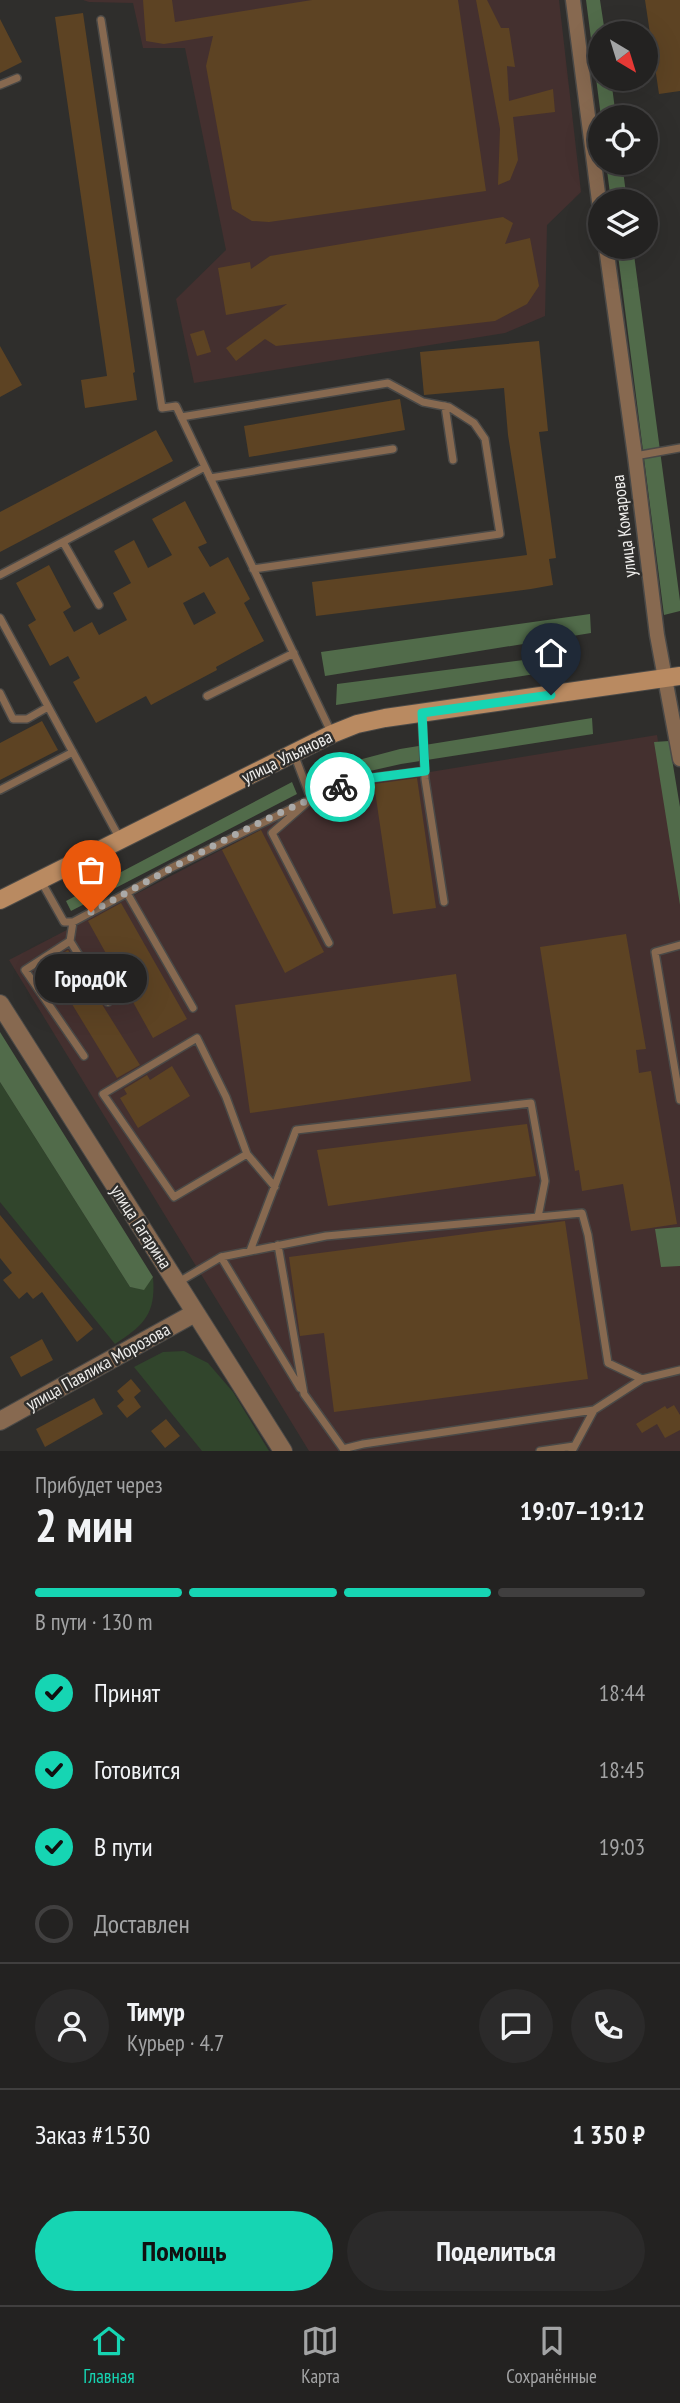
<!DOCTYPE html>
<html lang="ru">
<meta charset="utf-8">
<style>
:root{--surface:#232221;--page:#2b2a2a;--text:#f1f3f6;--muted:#a3a4a5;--line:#403f3f;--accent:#16d5b3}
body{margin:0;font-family:"PT Sans Narrow",sans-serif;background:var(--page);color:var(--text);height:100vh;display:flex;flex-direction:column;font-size:26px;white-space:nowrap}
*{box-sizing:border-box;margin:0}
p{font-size:23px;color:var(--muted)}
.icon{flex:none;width:38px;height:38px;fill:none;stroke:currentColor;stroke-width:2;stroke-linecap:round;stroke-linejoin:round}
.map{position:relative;height:1451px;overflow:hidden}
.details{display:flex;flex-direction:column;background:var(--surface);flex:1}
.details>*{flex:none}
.needle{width:46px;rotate:142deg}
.controls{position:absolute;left:588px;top:21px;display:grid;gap:14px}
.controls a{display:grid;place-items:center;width:70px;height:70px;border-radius:50%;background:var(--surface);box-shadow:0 7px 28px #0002,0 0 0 2px var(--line);font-size:35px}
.pin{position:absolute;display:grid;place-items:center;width:60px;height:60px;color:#fff;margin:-72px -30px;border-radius:50% 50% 50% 0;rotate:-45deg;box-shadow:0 0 7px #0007}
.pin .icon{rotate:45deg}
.courier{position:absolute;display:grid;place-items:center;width:70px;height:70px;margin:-35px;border:5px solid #16d5b3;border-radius:50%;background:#fff;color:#222;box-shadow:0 2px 9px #0007}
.bubble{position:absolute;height:49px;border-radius:24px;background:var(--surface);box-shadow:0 7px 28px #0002,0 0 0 2px var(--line);font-size:23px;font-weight:700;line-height:49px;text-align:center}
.summary em{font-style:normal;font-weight:700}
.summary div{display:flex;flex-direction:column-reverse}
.summary{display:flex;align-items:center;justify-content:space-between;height:119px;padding:0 35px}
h1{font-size:46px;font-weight:700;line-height:52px}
.bar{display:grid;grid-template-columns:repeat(4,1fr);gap:10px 7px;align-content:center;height:84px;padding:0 35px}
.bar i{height:9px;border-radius:5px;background:var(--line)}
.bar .selected{background:var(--accent)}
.bar p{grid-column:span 4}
.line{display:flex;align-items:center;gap:18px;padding:0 35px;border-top:2px solid var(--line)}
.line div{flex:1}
.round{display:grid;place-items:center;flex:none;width:74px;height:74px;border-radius:37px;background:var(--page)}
ol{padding:0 35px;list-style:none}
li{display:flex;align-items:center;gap:21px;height:77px}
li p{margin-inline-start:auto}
li .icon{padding:7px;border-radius:50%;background:var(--accent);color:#111;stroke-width:4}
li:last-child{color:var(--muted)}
li i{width:38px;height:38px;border:4px solid var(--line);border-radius:50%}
.cta{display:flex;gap:14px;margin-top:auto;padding:14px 35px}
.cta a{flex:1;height:80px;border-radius:42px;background:var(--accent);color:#111;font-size:28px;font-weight:700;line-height:80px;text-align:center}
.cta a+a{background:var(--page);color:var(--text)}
.tabs{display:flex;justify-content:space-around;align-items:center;height:98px;border-top:2px solid var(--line);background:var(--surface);font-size:19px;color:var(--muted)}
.tabs a{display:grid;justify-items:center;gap:4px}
.tabs .selected{color:var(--accent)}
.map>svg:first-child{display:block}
.industrial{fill:#44302f}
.green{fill:#31452c}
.forest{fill:#516b4a}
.building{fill:#5d4323;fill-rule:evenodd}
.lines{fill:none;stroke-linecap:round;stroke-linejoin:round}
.service-casing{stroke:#4a4947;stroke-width:10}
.minor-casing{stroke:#4a4947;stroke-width:17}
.tertiary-casing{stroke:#4a4947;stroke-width:20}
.secondary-casing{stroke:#4a4947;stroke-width:20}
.service{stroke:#876950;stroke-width:7}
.minor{stroke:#876950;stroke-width:14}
.tertiary{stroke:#876950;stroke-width:18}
.secondary{stroke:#b98a61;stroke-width:18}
.done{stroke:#abaaa8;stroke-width:7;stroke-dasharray:0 12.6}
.route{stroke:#16d5b3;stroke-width:9}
.labels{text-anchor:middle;stroke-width:5;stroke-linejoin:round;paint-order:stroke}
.street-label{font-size:18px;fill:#eeedeb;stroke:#2f2e2c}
</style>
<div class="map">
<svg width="680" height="1451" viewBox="0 0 680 1451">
<rect width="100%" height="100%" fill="#2f2e2c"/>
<path class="industrial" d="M 83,0 L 559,0 L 581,192 L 547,225 L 545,316 L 505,333 L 194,383 L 176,299 L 226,250 L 185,48 L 143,48 L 133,3 L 89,2 Z
M 657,735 L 680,884 L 680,1451 L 309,1451 L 9,960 L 344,786 Z"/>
<path class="green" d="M 0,1082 L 130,1287 L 144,1289 L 153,1277 C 156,1313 145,1325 115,1344 L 0,1202 Z
M 184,1351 L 208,1363 L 233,1392 L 269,1451 L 202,1451 L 134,1367 L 163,1352 Z"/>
<path class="forest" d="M 586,0 L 600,0 L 605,33 L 600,33 L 600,79 L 611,79 L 616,117 L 601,117 Z
M 606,163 L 622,163 L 627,201 L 611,201 Z
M 617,247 L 633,247 L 680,601 L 680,611 L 664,615 Z
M 590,614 L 591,633 L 325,676 L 321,652 Z
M 571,654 L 573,668 L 336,705 L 337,684 Z
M 592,718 L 593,734 L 401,764 L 321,782 L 317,771 L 400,749 Z
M 669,741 L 680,807 L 680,905 L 654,742 Z
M 292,782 L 297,794 L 71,911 L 66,901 Z
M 0,1032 L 153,1277 L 144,1290 L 130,1287 L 0,1082 Z
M 680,1227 L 680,1266 L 661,1267 L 655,1229 Z"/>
<path class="building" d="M 143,0 L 172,0 L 175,22 L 312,0 L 458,0 L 486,191 L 269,222 L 252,221 L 232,209 L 206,66 L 213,36 L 164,44 L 146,41 Z
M 476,0 L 487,0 L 501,28 L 509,28 L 515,67 L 507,66 L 509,101 L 553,89 L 555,112 L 513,117 L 518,160 L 510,180 L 498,185 L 500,129 Z
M 645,0 L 680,0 L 680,91 L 659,94 Z
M 83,13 L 135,372 L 133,373 L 137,400 L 85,408 L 81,380 L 107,376 L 55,17 Z
M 0,19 L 22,62 L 0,73 Z
M 503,217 L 513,223 L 505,244 L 530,238 L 539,286 L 527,304 L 495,321 L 276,346 L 265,339 L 236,361 L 226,348 L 287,304 L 226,315 L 218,268 L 250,262 L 251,269 L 270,256 Z
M 204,330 L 211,352 L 197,356 L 190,334 Z
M 539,341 L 548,431 L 539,432 L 556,558 L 549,559 L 553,585 L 531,589 L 316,616 L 312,582 L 527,555 L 508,435 L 504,388 L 424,395 L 420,352 Z
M 0,346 L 22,385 L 0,397 Z
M 400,399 L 405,430 L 249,457 L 244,426 Z
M 156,430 L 173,461 L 0,552 L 0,512 Z
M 185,501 L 207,543 L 198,547 L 210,567 L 228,557 L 250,599 L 244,603 L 264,641 L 216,667 L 217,670 L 151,705 L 146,696 L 96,723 L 73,682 L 80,678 L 68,656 L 50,666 L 28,625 L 36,620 L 16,583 L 49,565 L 71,607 L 63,612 L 74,632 L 92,622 L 99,635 L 127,620 L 113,593 L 131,583 L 114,551 L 134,540 L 148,568 L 172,555 L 152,519 ZM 204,592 L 216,613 L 194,625 L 183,603 Z
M 42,721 L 58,750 L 0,780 L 0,743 Z
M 417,778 L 436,908 L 393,914 L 374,784 Z
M 261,830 L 324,952 L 285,973 L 222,850 Z
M 121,903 L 187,1019 L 153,1038 L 88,921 Z
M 626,934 L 646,1049 L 636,1050 L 639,1073 L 651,1071 L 677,1224 L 631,1231 L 623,1184 L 582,1191 L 579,1170 L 575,1171 L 540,947 Z
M 68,950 L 140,1065 L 117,1078 L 47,963 Z
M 456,974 L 471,1081 L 250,1113 L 235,1005 Z
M 172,1066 L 190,1096 L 138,1128 L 120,1098 L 127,1094 L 124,1089 L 147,1075 L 150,1080 Z
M 527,1124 L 536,1176 L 328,1206 L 317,1150 Z
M 0,1215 L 93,1329 L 77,1342 L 42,1292 L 33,1299 L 27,1292 L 19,1299 L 3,1280 L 12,1273 L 0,1258 Z
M 565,1221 L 588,1379 L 334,1412 L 324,1333 L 300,1336 L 289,1257 Z
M 42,1339 L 53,1360 L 21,1377 L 10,1357 Z
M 131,1379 L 141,1391 L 134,1397 L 141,1407 L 127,1418 L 117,1406 L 124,1400 L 117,1391 Z
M 94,1398 L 103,1414 L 45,1447 L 36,1429 Z
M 674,1405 L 680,1415 L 680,1430 L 665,1438 L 657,1424 L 642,1433 L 636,1424 L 665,1406 L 667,1409 Z
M 166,1419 L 180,1436 L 165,1448 L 151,1431 Z"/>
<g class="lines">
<g class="service-casing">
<path id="service" d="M 101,20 L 162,408 L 176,406 L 332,734
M 0,85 L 17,78
M 445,406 L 453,460
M 181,417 L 388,383 L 423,402 L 449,407 L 474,423 L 485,439 L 500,534 L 253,569
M 635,456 L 680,448
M 210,478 L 393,449
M 63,542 L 99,605
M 0,575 L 205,467
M 0,618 L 120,839
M 0,693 L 13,719 L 27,719 L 48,707
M 207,696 L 294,653
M 422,713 L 425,779 L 444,902
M 294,754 L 311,799 L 272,833 L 329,943
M 0,790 L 73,752
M 41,881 L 64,922 L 73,922 L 127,893 L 193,1008
M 127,893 L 171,868 L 311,799 L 356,780 L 425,771
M 73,922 L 70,941 L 108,1002
M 70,941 L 25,970 L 84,1056
M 680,945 L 655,952 L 680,1100
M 247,1154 L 174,1197 L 103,1094 L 197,1038 L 226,1097 L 247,1154 L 275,1187
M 278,1245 L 304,1394 L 344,1450
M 250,1251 L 296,1130 L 531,1103 L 545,1181 L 538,1217
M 221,1257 L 300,1388
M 177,1283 L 221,1257 L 326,1236 L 582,1213 L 588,1235 L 608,1363 L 642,1379
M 343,1449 L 363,1444 L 594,1410 L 642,1379 L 680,1370
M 540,1451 L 574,1446
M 572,1451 L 594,1410"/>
</g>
<g class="minor-casing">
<path id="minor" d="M 573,0 L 600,209
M 606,247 L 635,456 L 657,635 L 680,759"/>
</g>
<g class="tertiary-casing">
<path id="tertiary" d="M 0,1004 L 283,1451
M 0,1421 L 195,1313"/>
</g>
<g class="secondary-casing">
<path id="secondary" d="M 0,900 L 332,734 L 357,724 L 385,718 L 680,676"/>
</g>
<use href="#service" class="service"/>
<use href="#minor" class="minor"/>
<use href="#tertiary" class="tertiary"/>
<use href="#secondary" class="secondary"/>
</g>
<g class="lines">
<path class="done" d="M 91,912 C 172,868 254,821 340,787"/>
<path class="route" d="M 340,787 L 356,780 L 425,771 L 422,713 L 551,695"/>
</g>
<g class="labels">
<g class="street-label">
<text transform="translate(624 526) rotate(-97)" y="6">улица Комарова</text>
<text transform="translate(287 757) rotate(-26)" y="6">улица Ульянова</text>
<text transform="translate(141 1227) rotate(57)" y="6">улица Гагарина</text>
<text transform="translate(98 1367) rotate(-29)" y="6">улица Павлика Морозова</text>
</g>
</g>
</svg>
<div class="controls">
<a><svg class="needle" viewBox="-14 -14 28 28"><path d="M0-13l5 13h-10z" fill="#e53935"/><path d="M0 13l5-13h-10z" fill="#a3a4a5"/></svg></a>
<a><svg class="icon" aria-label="locate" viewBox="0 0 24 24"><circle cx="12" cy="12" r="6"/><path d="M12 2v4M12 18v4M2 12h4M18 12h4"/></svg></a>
<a><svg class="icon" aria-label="layers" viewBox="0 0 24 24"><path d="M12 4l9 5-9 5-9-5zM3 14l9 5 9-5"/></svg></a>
</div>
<div class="pin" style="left:91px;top:912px;background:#ea580c"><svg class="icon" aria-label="bag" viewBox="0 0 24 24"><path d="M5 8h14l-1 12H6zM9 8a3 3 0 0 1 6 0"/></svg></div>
<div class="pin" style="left:551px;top:695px;background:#1f2937"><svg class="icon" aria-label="home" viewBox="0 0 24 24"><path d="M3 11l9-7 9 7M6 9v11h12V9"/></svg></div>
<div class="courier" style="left:340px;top:787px"><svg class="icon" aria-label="bike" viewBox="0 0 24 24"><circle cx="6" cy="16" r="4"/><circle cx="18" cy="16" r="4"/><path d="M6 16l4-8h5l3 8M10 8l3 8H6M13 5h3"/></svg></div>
<div class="bubble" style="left:35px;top:954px;width:112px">ГородОК</div>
</div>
<section class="details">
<div class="summary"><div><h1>2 мин</h1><p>Прибудет через</p></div><em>19:07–19:12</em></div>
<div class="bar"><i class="selected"></i><i class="selected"></i><i class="selected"></i><i></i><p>В пути · 130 m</p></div>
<ol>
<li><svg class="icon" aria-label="check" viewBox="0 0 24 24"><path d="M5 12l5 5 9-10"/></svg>Принят<p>18:44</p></li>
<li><svg class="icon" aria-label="check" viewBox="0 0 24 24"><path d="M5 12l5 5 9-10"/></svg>Готовится<p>18:45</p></li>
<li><svg class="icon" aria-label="check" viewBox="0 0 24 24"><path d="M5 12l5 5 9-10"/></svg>В пути<p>19:03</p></li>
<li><i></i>Доставлен</li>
</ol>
<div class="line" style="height:126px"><a class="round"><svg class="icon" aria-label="person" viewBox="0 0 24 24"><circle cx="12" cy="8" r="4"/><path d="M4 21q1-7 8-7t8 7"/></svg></a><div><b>Тимур</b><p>Курьер · 4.7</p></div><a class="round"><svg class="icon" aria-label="chat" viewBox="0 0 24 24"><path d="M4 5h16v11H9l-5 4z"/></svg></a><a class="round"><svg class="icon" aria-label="phone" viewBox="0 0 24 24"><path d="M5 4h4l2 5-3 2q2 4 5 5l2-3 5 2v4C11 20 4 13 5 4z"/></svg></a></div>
<div class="line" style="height:91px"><div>Заказ #1530</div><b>1 350 ₽</b></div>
<div class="cta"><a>Помощь</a><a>Поделиться</a></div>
</section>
<nav class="tabs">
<a class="selected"><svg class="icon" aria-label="home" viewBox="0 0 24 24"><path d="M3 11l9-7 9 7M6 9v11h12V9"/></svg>Главная</a>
<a><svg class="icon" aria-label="map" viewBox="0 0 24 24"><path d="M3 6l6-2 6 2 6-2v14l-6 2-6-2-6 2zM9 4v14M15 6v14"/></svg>Карта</a>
<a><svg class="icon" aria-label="saved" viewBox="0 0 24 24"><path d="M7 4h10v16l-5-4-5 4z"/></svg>Сохранённые</a>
</nav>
